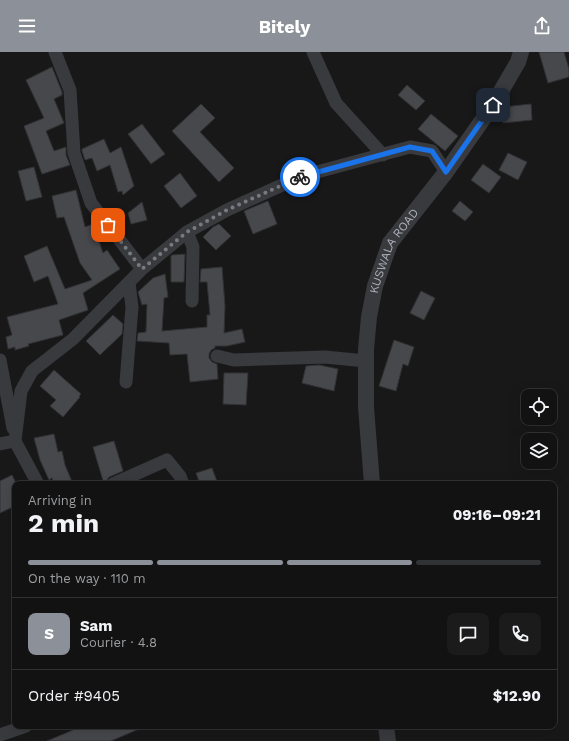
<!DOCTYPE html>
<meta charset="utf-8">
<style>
:root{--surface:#121213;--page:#1b1b1c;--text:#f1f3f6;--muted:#9c9ea0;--line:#313233;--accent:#8c9099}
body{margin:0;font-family:"Work Sans",sans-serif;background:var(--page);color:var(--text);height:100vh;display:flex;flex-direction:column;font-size:15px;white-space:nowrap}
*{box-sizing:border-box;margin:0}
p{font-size:13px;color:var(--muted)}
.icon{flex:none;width:22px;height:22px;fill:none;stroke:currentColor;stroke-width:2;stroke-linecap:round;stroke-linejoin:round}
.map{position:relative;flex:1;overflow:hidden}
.sheet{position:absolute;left:12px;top:429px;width:545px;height:248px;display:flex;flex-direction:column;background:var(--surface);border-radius:8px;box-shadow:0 4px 16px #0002,0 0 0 1px var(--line)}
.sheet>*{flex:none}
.controls{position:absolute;left:521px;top:337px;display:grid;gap:8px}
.controls a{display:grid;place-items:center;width:36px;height:36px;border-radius:8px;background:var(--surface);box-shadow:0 4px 16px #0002,0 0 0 1px var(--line);font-size:20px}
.pin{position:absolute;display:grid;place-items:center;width:34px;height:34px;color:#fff;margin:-17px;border-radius:8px;box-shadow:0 2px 6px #0006}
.courier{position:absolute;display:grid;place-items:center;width:40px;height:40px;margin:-20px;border:3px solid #1a73e8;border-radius:50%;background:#fff;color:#222;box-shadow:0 1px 5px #0007}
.headline em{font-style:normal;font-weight:700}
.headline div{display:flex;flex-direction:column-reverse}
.headline{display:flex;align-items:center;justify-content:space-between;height:68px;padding:0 16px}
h1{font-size:26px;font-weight:700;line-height:30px}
.bar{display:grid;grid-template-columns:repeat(4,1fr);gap:6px 4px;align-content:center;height:48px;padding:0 16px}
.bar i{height:5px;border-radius:3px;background:var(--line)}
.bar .active{background:var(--accent)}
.bar p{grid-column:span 4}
.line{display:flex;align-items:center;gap:10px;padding:0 16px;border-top:1px solid var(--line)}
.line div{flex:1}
.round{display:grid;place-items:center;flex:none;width:42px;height:42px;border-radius:8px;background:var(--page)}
header{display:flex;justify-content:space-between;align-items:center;height:52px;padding:0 16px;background:var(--accent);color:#fff;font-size:18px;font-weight:700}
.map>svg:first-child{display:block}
.building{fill:#47484c;stroke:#323235}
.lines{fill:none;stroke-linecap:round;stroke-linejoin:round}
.minor{stroke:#393a3e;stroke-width:13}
.tertiary{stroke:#393a3e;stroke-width:16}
.done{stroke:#787a80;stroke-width:4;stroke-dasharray:0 7.2}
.route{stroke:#1a73e8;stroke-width:5}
.labels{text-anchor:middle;stroke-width:3;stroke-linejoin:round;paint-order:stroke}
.street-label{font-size:12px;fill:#acaeb8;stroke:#131314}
</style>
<header><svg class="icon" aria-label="menu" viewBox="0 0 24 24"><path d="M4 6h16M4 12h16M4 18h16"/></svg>Bitely<svg class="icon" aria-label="share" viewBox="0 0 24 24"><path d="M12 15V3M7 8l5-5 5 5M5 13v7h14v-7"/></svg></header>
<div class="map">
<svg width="569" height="689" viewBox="0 0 569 689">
<rect width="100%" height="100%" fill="#181819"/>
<path class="building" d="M 539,0 L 564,0 L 569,17 L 569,25 L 548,31 Z
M 52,15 L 62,40 L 62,43 L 54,47 L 64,71 L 46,79 L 54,99 L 66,95 L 66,103 L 70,113 L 42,122 L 24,74 L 44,66 L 26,28 Z
M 407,33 L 425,49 L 416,58 L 398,43 Z
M 201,52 L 215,66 L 200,80 L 234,116 L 219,130 L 172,79 Z
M 531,52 L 532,68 L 503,71 L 503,55 Z
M 431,62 L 458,84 L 445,99 L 418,77 Z
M 142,72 L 165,102 L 151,112 L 128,82 Z
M 104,87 L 110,101 L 121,95 L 134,134 L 123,143 L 122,139 L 118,140 L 110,113 L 97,119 L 92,106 L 85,108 L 82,99 L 82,97 Z
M 508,101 L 527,110 L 518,128 L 499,118 Z
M 483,112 L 501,125 L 489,141 L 471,128 Z
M 34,115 L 42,145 L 26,149 L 18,119 Z
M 180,121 L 197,144 L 181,156 L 164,134 Z
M 76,138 L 85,175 L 93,172 L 103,201 L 107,198 L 120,217 L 83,241 L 88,258 L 59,268 L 63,283 L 28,292 L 29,294 L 15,298 L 15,295 L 8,297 L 6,285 L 12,283 L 7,265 L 58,252 L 48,224 L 34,230 L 24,204 L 47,194 L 65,237 L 92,228 L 80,211 L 64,165 L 57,166 L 52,144 Z
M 268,149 L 277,172 L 253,182 L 244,159 Z
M 460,149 L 473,160 L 465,169 L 452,159 Z
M 142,150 L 147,168 L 131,172 L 128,161 Z
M 219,172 L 231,184 L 216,198 L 203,185 L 213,175 Z
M 185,202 L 184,230 L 171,230 L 171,204 L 172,203 Z
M 222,215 L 225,254 L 224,281 L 242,277 L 245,290 L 227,294 L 215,294 L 215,296 L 211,298 L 209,302 L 209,306 L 212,310 L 217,312 L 218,327 L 190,330 L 187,302 L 170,303 L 169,291 L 137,289 L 138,281 L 146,280 L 147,252 L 142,253 L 138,240 L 153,226 L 165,222 L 168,245 L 164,246 L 162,279 L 207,275 L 207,263 L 210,263 L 207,230 L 200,230 L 201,217 Z
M 421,239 L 435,246 L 424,268 L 410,261 Z
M 113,263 L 123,272 L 122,282 L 100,303 L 86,289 Z
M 394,288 L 414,295 L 408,314 L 403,312 L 396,339 L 379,334 Z
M 319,313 L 338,317 L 334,339 L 302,331 L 306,314 Z
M 54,318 L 81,342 L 79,344 L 80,345 L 63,365 L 50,354 L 56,348 L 40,334 Z
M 224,321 L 248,321 L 246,353 L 223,352 Z
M 54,382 L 58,400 L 62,399 L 65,413 L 73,432 L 54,432 L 52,426 L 49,428 L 40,408 L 34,386 Z
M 114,389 L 123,419 L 109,425 L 104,432 L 93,395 Z
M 212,416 L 218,432 L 200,432 L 196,421 Z
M 12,423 L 15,429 L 15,454 L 0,461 L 0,429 Z
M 72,674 L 146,674 L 111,689 L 47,689 L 73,678 Z"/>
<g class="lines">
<path class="minor" d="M 313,0 L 336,51 L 383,103
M 187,180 L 193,195 L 192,249
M 142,217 L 187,180 L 227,158 L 302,124 L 410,95 L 432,99 L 446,120
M 217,304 L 234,308 L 325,305 L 366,309
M 0,308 L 13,376
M 126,330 L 132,255 L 129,231
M 15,389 L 21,339 L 32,319 L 73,287 L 142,217 L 91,151 L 74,101 L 70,38 L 55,0
M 0,392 L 15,389 L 38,432
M 113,432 L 167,408 L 180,424 L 183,432
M 0,683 L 26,674"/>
<g class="tertiary">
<path id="s1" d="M 372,432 L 366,355 L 366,297 L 369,265 L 375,234 L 390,191 L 446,120 L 493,53 L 518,10 L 521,0"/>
<path d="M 386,674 L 388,689"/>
</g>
</g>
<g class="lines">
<path class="done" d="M 108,173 L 142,217 L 187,180 L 227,158 L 300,125"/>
<path class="route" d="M 300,125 L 410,95 L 432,99 L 446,120 L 493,53"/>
</g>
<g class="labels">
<g class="street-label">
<text dy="4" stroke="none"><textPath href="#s1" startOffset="239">KUSWALA ROAD</textPath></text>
</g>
</g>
</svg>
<div class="controls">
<a><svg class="icon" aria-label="locate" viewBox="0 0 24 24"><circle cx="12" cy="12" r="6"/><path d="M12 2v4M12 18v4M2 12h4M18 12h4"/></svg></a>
<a><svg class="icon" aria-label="layers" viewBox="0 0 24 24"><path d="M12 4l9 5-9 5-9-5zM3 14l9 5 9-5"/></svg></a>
</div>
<div class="pin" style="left:108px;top:173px;background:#ea580c"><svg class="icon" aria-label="bag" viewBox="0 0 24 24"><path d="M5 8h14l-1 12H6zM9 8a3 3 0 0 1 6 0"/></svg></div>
<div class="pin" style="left:493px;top:53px;background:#1f2937"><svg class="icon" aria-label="home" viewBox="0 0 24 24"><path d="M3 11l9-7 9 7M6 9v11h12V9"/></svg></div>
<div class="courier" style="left:300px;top:125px"><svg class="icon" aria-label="bike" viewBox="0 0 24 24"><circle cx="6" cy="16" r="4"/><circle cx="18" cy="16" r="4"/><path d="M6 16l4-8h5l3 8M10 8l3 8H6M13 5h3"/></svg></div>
<section class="sheet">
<div class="headline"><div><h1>2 min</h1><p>Arriving in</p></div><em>09:16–09:21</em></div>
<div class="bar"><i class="active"></i><i class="active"></i><i class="active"></i><i></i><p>On the way · 110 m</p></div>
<div class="line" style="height:72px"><b class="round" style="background:var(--accent);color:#fff">S</b><div><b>Sam</b><p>Courier · 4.8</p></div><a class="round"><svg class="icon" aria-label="chat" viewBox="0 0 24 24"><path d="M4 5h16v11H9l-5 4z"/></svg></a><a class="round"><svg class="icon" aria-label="phone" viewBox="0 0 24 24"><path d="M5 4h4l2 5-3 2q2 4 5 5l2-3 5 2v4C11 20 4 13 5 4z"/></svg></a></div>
<div class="line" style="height:52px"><div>Order #9405</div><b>$12.90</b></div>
</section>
</div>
